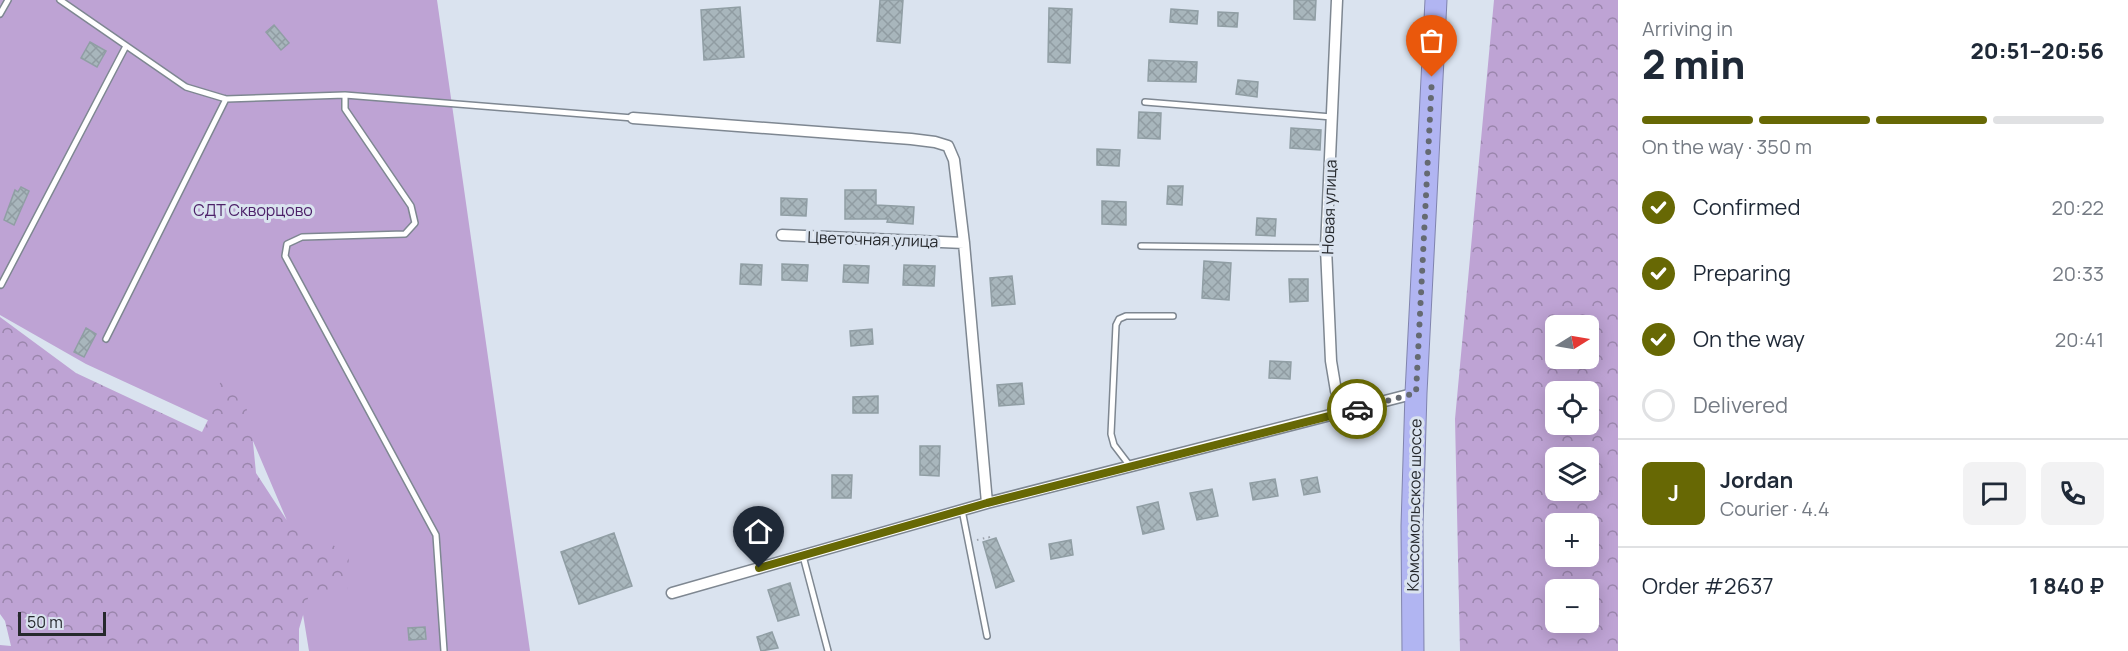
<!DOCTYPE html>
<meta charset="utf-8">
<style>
:root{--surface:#fff;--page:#f2f2f3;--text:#1f2937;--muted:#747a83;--line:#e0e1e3;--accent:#676804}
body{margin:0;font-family:Manrope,sans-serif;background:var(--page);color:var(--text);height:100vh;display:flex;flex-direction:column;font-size:22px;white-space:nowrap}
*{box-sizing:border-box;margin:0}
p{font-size:20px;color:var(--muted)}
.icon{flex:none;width:33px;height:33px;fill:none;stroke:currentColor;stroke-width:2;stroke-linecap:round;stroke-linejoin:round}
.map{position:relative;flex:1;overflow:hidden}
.details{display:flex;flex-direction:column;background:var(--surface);width:510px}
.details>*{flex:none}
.needle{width:39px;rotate:79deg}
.buttons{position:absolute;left:1545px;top:315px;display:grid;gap:12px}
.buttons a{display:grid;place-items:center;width:54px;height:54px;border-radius:9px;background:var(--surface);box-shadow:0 3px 15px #0003;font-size:30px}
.scale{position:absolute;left:18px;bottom:15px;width:88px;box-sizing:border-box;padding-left:6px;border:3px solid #26292d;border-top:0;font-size:16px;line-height:21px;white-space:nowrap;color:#26292d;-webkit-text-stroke:4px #dae3ef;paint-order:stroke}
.pin{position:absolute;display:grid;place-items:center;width:51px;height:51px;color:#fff;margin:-62px -26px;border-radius:50% 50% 50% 0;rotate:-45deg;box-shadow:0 0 6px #0007}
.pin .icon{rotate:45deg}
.courier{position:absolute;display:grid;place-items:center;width:60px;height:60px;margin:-30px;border:4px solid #676804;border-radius:50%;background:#fff;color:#222;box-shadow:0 2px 8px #0007}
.headline em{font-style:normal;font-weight:800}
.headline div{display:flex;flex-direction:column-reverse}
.headline{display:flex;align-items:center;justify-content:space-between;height:102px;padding:0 24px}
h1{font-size:39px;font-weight:800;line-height:45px}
.bar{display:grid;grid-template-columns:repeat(4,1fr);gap:9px 6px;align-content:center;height:72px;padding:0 24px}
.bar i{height:8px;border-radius:4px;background:var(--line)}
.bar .on{background:var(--accent)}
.bar p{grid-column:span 4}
.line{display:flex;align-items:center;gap:15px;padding:0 24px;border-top:2px solid var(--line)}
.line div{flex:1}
.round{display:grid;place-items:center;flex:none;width:63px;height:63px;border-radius:9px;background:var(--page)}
ol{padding:0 24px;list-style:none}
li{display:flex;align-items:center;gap:18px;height:66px}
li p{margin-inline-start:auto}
li .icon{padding:6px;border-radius:50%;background:var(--accent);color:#fff;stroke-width:4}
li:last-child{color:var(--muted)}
li i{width:33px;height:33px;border:3px solid var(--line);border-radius:50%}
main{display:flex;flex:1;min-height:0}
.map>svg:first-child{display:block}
.green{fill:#bea3d4}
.forest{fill:url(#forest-crowns);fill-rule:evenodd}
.building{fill:url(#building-cross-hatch);stroke:#909ea4;stroke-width:1.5}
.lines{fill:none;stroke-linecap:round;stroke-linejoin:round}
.lane-casing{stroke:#7e8791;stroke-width:8}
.street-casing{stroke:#7e8791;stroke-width:13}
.highway-casing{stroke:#8084ad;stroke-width:23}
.path{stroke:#9ba1ab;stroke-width:2;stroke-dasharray:1.5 4.5;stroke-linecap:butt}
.lane{stroke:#fff;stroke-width:5}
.street{stroke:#fff;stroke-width:10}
.highway{stroke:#b1b5f2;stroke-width:21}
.done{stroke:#656a71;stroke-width:6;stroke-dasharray:0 10.8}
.route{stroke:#676804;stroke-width:8}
.labels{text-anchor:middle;stroke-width:6;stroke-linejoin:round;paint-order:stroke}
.street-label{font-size:16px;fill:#26292d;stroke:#dae3ef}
.park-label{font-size:16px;fill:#4d2169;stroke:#dae3ef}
</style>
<main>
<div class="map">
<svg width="1618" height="651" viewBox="0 0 1618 651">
<defs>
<pattern id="forest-crowns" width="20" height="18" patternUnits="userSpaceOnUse" patternTransform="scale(1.5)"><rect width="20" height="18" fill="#bea3d4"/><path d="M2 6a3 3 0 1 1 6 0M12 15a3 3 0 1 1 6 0" fill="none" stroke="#9a85ac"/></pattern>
<pattern id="building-cross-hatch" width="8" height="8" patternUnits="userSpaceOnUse" patternTransform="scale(1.5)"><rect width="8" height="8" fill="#a8b6bc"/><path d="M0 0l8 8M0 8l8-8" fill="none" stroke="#909ca2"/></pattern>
</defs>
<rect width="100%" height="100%" fill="#dae3ef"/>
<path class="green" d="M 0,0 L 437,0 L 530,651 L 309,651 L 288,523 L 253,441 L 86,364 L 0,315 Z"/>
<path class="forest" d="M 1494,0 L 1618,0 L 1618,651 L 1460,651 L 1455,419 ZM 1556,326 L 1588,326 L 1588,358 L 1556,358 ZM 1556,392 L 1588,392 L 1588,424 L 1556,424 ZM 1556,458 L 1588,458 L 1588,490 L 1556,490 ZM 1556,524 L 1588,524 L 1588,556 L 1556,556 ZM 1556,590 L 1588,590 L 1588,622 L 1556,622 Z
M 0,317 L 76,373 L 202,432 L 212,412 L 222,376 L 239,376 L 252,432 L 256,473 L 286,519 L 349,554 L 347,591 L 308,598 L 299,629 L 299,651 L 0,651 L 0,645 L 11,646 L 5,621 L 0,614 Z"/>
<path class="building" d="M 880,0 L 903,0 L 900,43 L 877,41 Z
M 1294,0 L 1316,0 L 1315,20 L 1294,19 Z
M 740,7 L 744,57 L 704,60 L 701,10 Z
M 1049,8 L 1072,9 L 1070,63 L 1048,62 Z
M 1171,9 L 1198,11 L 1197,24 L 1170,22 Z
M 1218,12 L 1238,13 L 1237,27 L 1218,26 Z
M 274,25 L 289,43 L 281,50 L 266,32 Z
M 90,42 L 106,51 L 97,67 L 81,58 Z
M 1149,60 L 1197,62 L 1196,82 L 1148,81 Z
M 1238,80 L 1258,82 L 1257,97 L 1236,94 Z
M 1139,112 L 1161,113 L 1160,139 L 1138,138 Z
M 1291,128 L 1321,130 L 1320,150 L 1290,148 Z
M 1097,149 L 1120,150 L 1119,166 L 1097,165 Z
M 1168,186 L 1183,186 L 1182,205 L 1167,204 Z
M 21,187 L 29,191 L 14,225 L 4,220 L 15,190 L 18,192 Z
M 845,190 L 876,190 L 876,205 L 914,207 L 913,224 L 887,222 L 888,219 L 845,219 Z
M 781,198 L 807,199 L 806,216 L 781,215 Z
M 1102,201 L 1126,202 L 1126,225 L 1102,224 Z
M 1257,218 L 1276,219 L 1275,236 L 1256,235 Z
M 1204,261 L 1231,263 L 1229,300 L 1202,298 Z
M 741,264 L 762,265 L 761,285 L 740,284 Z
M 782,264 L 808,265 L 807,281 L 782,280 Z
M 844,265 L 869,266 L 868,283 L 843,282 Z
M 904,265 L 935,266 L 934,286 L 903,285 Z
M 1012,276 L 1015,304 L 992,306 L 990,278 Z
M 1289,279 L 1308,279 L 1308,301 L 1290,302 Z
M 86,328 L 96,334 L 84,357 L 74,352 Z
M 872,329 L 873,344 L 851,346 L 850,331 Z
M 1270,361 L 1291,362 L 1290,379 L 1269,378 Z
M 1022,383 L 1024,404 L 999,406 L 997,385 Z
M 878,396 L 878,413 L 853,413 L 853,397 Z
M 920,446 L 940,446 L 939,476 L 920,475 Z
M 832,475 L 852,475 L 851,498 L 832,498 Z
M 1317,477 L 1320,492 L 1304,495 L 1301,480 Z
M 1275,479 L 1278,496 L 1253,500 L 1250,483 Z
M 1212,489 L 1218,516 L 1197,520 L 1190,493 Z
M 1158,502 L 1164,529 L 1143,534 L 1137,507 Z
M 777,524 L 781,540 L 750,547 L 746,531 Z
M 614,533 L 632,586 L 579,604 L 561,552 Z
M 996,538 L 1014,581 L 996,588 L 983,542 Z
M 1071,540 L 1073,555 L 1051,559 L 1049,544 Z
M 790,583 L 799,615 L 778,621 L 768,590 Z
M 425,627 L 426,639 L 409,640 L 408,628 Z
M 772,632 L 778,648 L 761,651 L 757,637 Z"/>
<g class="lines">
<g class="lane-casing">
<path id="lane" d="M 60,0 L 186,87 L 226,99 L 345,95 L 633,118
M 0,14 L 8,0
M 345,95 L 345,109 L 411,206 L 415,223 L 405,234 L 302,237 L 287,244 L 285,256 L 436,535 L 444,651
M 1145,102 L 1332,117
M 1141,246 L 1326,248
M 1,285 L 126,46
M 106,339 L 226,99
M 1130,466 L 1114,445 L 1111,434 L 1116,325 L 1119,319 L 1126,316 L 1173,316
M 962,510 L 987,636
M 803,556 L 828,651"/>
</g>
<g class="street-casing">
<path id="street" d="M 1337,0 L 1326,248 L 1331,361 L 1336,391 L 1345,412
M 633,118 L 911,139 L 935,142 L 948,146 L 954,160 L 964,243 L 987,503
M 782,235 L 964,243
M 672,593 L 987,503 L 1416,393"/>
</g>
<g class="highway-casing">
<path id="highway" d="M 1413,651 L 1412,526 L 1416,393 L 1436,0"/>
</g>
<path class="path" d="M 977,540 L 989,537 L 990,540"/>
<use href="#lane" class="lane"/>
<use href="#street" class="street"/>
<use href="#highway" class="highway"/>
</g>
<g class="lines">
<path class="done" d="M 1357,409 L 1416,393 L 1432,77"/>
<path class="route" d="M 759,568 L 987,503 L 1357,409"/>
</g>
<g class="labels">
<g class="street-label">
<text transform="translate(1329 207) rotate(-88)" y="6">Новая улица</text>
<text transform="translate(873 239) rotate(2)" y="6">Цветочная улица</text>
<text transform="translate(1414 505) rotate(-89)" y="6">Комсомольское шоссе</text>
</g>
<g class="park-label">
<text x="253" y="216">СДТ Скворцово</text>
</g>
</g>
</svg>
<div class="buttons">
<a><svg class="needle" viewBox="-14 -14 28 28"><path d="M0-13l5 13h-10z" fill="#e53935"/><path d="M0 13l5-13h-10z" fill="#747a83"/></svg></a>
<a><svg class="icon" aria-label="locate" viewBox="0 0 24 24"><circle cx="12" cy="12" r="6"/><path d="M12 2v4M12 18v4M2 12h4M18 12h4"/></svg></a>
<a><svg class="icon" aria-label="layers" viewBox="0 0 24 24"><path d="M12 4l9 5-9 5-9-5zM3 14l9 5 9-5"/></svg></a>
<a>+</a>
<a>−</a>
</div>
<div class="scale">50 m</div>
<div class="pin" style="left:1432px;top:77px;background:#ea580c"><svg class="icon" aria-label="bag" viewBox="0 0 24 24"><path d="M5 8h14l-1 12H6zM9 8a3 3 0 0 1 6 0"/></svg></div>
<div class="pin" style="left:759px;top:568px;background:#1f2937"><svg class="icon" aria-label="home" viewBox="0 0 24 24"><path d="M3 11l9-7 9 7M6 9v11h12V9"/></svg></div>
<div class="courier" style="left:1357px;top:409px"><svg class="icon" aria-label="car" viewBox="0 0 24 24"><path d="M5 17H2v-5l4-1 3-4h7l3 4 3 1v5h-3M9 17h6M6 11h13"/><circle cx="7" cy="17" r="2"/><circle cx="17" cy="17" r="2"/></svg></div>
</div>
<section class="details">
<div class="headline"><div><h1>2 min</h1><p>Arriving in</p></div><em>20:51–20:56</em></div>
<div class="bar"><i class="on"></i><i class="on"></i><i class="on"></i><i></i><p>On the way · 350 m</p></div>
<ol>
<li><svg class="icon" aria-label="check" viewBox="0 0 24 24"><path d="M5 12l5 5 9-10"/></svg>Confirmed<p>20:22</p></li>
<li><svg class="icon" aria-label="check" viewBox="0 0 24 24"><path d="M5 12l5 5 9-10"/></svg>Preparing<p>20:33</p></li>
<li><svg class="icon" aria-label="check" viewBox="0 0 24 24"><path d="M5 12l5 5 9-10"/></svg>On the way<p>20:41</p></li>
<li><i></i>Delivered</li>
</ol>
<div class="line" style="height:108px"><b class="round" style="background:var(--accent);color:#fff">J</b><div><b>Jordan</b><p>Courier · 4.4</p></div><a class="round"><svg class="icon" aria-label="chat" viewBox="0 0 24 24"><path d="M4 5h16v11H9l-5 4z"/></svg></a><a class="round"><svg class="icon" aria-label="phone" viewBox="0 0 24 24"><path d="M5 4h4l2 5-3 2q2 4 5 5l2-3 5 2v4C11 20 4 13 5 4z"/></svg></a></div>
<div class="line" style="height:78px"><div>Order #2637</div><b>1 840 ₽</b></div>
</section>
</main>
